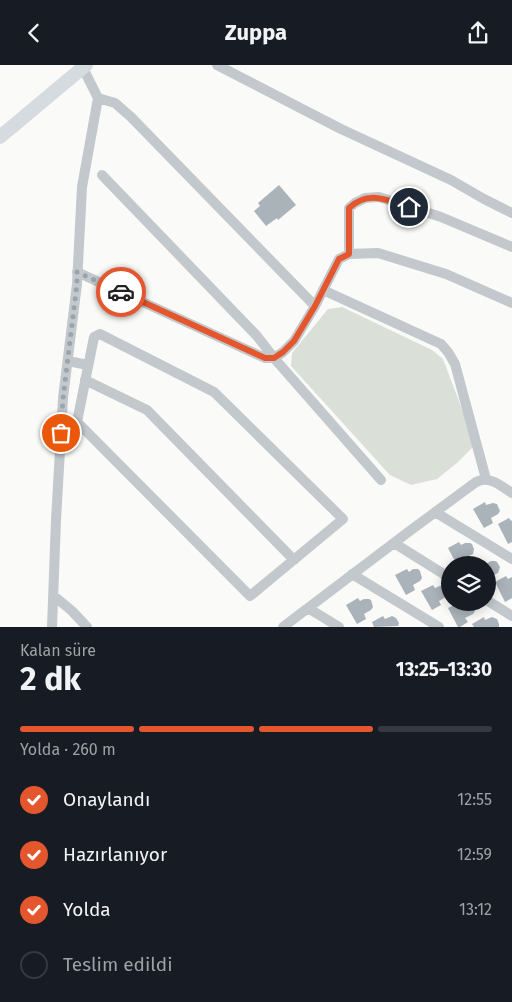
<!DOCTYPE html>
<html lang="tr">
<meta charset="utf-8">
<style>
:root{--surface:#171b24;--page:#242831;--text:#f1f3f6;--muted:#9ea1a6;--line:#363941;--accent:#e4572e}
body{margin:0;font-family:"Fira Sans",sans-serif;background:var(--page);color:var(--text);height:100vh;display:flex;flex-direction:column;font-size:19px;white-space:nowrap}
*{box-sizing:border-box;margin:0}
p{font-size:16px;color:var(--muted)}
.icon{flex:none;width:28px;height:28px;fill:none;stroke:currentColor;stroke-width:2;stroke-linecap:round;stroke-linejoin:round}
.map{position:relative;height:562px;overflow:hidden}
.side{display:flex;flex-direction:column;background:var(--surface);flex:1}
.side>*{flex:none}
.controls{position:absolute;left:441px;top:491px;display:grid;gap:10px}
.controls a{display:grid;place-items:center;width:55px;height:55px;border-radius:50%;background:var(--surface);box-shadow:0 2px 12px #0003;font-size:25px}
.pin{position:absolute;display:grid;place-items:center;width:42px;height:42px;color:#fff;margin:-21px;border:2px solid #fff;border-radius:50%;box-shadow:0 1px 5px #0007}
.courier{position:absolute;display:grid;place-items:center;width:50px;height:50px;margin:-25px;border:4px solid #e4572e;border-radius:50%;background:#fff;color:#222;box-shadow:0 1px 6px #0007}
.summary em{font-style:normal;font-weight:700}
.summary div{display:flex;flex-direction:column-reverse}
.summary{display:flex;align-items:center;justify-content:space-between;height:85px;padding:0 20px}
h1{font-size:32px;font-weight:700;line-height:38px}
.bar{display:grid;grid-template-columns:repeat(4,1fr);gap:8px 5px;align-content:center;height:60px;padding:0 20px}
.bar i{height:6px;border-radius:4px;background:var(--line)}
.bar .current{background:var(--accent)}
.bar p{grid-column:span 4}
ol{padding:0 20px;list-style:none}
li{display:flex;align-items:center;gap:15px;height:55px}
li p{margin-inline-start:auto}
li .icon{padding:5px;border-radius:50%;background:var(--accent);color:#fff;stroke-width:4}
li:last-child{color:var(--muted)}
li i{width:28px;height:28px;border:2px solid var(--line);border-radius:50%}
header{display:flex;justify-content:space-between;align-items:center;height:65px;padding:0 20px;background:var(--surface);font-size:22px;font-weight:700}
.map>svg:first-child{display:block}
.green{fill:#dadfd7}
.building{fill:#aab3b9}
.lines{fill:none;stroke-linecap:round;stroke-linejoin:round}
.street{stroke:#c3c8cc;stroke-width:10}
.secondary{stroke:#d6dbdf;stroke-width:14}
.done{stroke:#99a4ac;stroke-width:5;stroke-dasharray:0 9}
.route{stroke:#e4572e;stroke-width:6}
</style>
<header><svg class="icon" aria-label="back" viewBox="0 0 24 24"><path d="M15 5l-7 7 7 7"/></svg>Zuppa<svg class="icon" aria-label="share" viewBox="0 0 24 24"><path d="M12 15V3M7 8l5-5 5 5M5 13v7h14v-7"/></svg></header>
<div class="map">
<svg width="512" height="562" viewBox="0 0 512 562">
<rect width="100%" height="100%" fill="#fafaf8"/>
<path class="green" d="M 342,242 L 432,285 L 443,294 L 465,352 L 474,381 L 458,397 L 437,414 L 411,420 L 390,410 L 291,301 L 292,288 L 328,244 Z"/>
<path class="building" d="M 279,120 L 296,140 L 278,155 L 277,153 L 266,161 L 254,146 L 260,141 L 258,138 Z
M 485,437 L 486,440 L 493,438 L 497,439 L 500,446 L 498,449 L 491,453 L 493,458 L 484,463 L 473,444 Z
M 509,453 L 511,456 L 512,455 L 512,477 L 508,479 L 498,459 Z
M 459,477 L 461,480 L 465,478 L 470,478 L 472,479 L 474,484 L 473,489 L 465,493 L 468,498 L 464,500 L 457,500 L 448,483 Z
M 484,496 L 486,499 L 491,496 L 495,496 L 497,497 L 500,502 L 498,508 L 490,512 L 493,516 L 488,519 L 488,500 L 476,500 Z
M 407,504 L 409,507 L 413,504 L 418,504 L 420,506 L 422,513 L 420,516 L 413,520 L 415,525 L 406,530 L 395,510 Z
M 506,511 L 508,514 L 512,512 L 512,533 L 505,537 L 495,517 Z
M 433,520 L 435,523 L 442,520 L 446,521 L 448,529 L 446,532 L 439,536 L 441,540 L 432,545 L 421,526 Z
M 358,533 L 360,536 L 364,534 L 369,534 L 371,535 L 373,542 L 371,545 L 364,549 L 366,554 L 357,559 L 346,540 Z
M 458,538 L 460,538 L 461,540 L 466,538 L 470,538 L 472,539 L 475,546 L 473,549 L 465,553 L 468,557 L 460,562 L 458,562 L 448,543 Z
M 383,551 L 385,554 L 392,551 L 396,553 L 399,558 L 398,561 L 374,562 L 372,557 Z
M 484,552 L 485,555 L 492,552 L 497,554 L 499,559 L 499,562 L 474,562 L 472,559 Z"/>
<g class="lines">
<path class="street" d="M 217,0 L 341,64 L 451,115 L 484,134 L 512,148
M 98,33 L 115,38 L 131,52 L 315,241
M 102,110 L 257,271 L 274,293 L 381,415
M 512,182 L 441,152 L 379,132 L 365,133 L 355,138 L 349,143 L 349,189 L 378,188 L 446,209 L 512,238
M 77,207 L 265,293 L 274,293 L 283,287 L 294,276 L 315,241 L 339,194 L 349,189
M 323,225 L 441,279 L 448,287 L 455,299 L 486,414
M 100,269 L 214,327 L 343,454 L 250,531 L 77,357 L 94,272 Z
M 68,296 L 88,300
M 85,315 L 147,345 L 294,495
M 435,447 L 512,494
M 394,478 L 450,513
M 352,509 L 439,562
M 54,531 L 72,546 L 87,562
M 488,536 L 512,551
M 308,543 L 339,562
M 52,562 L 56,455 L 63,333 L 77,219 L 82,122 L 98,33 L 83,3
M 283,562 L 411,465 L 476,417 C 489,410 501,421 512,428"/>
<path class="secondary" d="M 0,72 L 86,0"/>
</g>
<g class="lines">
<path class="done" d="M 61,368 L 63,333 L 77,219 L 77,207 L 121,227"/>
<path class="route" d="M 121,227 L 265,293 L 274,293 L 283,287 L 294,276 L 315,241 L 339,194 L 349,189 L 349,143 C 369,125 386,135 409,142"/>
</g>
</svg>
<div class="controls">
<a><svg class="icon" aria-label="layers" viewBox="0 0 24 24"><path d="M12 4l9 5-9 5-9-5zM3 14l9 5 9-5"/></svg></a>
</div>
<div class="pin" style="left:61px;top:368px;background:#ea580c"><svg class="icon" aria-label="bag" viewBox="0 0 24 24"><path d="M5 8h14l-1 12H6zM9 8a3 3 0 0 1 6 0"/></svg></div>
<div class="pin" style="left:409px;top:142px;background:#1f2937"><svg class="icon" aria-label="home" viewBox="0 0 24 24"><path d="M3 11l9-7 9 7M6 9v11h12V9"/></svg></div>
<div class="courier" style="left:121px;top:227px"><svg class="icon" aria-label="car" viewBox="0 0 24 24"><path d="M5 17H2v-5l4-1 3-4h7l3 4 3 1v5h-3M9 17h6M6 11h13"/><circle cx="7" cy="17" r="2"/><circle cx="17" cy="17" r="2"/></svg></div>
</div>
<section class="side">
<div class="summary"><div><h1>2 dk</h1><p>Kalan süre</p></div><em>13:25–13:30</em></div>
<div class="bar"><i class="current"></i><i class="current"></i><i class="current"></i><i></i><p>Yolda · 260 m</p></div>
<ol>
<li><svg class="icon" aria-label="check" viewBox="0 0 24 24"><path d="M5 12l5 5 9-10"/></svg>Onaylandı<p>12:55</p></li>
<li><svg class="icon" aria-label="check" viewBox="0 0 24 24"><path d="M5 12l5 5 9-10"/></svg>Hazırlanıyor<p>12:59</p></li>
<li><svg class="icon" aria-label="check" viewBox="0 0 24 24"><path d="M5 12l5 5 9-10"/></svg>Yolda<p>13:12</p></li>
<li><i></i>Teslim edildi</li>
</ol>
</section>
